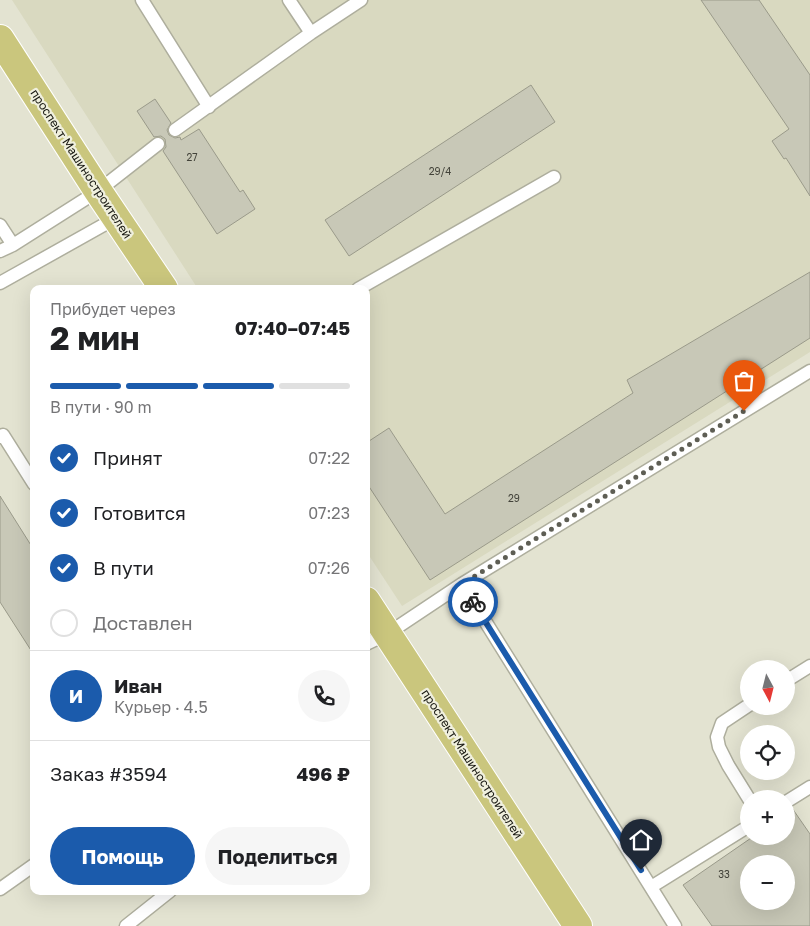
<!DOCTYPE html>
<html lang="ru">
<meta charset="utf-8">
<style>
:root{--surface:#fff;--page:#f6f6f6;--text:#202124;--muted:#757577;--line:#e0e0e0;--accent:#1b5bac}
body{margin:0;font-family:"Golos Text",sans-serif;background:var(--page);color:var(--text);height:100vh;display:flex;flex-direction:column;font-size:19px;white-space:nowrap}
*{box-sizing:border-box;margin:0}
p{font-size:16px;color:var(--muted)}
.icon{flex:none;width:28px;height:28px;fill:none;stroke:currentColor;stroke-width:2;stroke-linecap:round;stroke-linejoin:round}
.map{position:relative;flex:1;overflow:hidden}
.panel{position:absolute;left:30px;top:285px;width:340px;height:610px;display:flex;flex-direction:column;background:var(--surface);border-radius:10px;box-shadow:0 5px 20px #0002}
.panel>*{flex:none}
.needle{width:32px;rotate:173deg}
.buttons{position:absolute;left:740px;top:660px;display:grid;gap:10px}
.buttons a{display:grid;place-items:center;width:55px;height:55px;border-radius:50%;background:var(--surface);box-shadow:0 5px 20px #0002;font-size:25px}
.pin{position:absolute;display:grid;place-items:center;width:42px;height:42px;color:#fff;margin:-51px -21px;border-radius:50% 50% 50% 0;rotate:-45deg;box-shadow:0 0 5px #0007}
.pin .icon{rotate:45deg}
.courier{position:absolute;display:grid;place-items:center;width:50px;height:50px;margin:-25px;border:4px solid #1b5bac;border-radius:50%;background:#fff;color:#222;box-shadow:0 1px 6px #0007}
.summary em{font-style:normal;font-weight:700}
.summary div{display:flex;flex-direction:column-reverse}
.summary{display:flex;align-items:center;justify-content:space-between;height:85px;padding:0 20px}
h1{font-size:32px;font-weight:700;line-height:38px}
.bar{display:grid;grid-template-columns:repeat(4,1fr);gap:8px 5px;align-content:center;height:60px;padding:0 20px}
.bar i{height:6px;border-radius:4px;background:var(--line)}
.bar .selected{background:var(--accent)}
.bar p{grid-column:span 4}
.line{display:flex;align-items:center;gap:12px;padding:0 20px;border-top:1px solid var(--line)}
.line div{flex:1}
.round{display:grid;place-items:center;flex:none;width:52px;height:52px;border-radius:26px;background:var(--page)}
ol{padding:0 20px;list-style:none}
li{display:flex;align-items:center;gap:15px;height:55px}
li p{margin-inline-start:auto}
li .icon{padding:5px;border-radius:50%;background:var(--accent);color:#fff;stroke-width:4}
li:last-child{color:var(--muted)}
li i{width:28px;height:28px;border:2px solid var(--line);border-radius:50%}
.button{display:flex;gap:10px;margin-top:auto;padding:10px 20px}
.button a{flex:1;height:58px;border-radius:30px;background:var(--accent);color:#fff;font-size:20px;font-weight:700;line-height:58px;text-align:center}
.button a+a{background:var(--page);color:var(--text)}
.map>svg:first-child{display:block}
.built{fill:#d9d9c0}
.building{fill:#c8c8b7;stroke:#9a9a8a;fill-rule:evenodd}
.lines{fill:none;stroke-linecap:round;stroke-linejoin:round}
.lane-casing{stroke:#aeae9d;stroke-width:15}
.primary-casing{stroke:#fff;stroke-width:30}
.lane{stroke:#fff;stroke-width:12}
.primary{stroke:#cac67d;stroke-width:28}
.done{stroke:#5e5e54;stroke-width:5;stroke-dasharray:0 9}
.route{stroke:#1b5bac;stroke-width:6}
.labels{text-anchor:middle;stroke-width:4.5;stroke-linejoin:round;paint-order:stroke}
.number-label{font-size:10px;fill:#43433a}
.street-label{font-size:12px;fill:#171711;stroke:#f0f0de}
</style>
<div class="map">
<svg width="810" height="926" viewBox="0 0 810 926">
<rect width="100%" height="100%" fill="#e3e3d1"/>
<path class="built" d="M 12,0 L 810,0 L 810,352 L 402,606 L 366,551 L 366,289 L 198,289 Z"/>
<path class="building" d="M 701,0 L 759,0 L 810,75 L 810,196 L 786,158 L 784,159 L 772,141 L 789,129 Z
M 531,85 L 555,122 L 349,256 L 325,220 Z
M 155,99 L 171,123 L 167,130 L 169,135 L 175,138 L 180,137 L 181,140 L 199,129 L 240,192 L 243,190 L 255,209 L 217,234 L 163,151 L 166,147 L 165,139 L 161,136 L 154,137 L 137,111 Z
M 810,272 L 810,338 L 430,580 L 366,482 L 366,443 L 389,428 L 445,514 L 633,393 L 627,380 Z
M 0,496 L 34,550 L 34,655 L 0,602 Z
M 792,808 L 810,834 L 810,926 L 712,926 L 683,885 L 754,836 L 786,836 L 786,810 ZM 749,864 L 786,864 L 786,901 L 749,901 Z"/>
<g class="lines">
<g class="lane-casing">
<path id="lane" d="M 142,0 L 209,107
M 311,33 L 361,0
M 175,130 L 311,33 L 289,0
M 0,225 L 13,245
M 0,251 L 13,245 L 98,191 L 158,144
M 0,283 L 116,218
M 358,289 L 554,177
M 0,437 L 3,435 L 34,484
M 462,584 L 675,926
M 366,644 L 387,634 L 462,584 L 810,371
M 786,681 L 810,666
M 749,705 L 722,723 L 717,737 L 719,747 L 728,765 L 749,799
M 786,802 L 810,787
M 651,887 L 749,826
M 0,889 L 34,865
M 126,926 L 170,891"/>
</g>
<g class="primary-casing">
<path id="primary" d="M 0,39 L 98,191 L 164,289
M 366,601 L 578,926"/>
</g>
<use href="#lane" class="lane"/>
<use href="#primary" class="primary"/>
</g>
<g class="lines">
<path class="done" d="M 473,602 L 462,584 L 744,411"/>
<path class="route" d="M 473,602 L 641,870"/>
</g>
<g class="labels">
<g class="number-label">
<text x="192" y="161">27</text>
<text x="440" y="175">29/4</text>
<text x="514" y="502">29</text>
<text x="724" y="878">33</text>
</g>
<g class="street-label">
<text transform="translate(81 164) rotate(57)" y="4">проспект Машиностроителей</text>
<text transform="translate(472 764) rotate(57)" y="4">проспект Машиностроителей</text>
</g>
</g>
</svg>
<div class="buttons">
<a><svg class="needle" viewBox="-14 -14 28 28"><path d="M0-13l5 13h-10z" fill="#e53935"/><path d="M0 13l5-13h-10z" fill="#757577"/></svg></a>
<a><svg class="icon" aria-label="locate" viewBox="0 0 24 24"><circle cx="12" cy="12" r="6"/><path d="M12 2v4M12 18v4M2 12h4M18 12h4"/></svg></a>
<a>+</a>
<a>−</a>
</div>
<div class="pin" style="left:744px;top:411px;background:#ea580c"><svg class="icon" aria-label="bag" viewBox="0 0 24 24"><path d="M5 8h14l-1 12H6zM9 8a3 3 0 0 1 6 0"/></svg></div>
<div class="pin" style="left:641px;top:870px;background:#1f2937"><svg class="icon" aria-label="home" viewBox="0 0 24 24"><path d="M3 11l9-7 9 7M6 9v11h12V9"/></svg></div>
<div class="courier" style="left:473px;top:602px"><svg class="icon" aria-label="bike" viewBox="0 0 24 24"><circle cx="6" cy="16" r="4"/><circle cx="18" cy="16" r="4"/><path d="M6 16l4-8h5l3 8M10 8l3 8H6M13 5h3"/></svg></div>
<section class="panel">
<div class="summary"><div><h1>2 мин</h1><p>Прибудет через</p></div><em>07:40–07:45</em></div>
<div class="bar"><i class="selected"></i><i class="selected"></i><i class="selected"></i><i></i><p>В пути · 90 m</p></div>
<ol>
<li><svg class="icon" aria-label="check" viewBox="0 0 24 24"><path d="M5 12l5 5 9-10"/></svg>Принят<p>07:22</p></li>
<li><svg class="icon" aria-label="check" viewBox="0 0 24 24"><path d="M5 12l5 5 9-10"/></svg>Готовится<p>07:23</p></li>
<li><svg class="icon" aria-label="check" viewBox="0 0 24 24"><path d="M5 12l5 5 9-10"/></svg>В пути<p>07:26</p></li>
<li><i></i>Доставлен</li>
</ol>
<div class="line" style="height:90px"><b class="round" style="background:var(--accent);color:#fff">И</b><div><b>Иван</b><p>Курьер · 4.5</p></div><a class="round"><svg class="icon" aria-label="phone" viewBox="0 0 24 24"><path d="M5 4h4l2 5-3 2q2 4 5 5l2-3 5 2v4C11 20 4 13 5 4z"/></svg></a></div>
<div class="line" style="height:65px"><div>Заказ #3594</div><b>496 ₽</b></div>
<div class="button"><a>Помощь</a><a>Поделиться</a></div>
</section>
</div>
